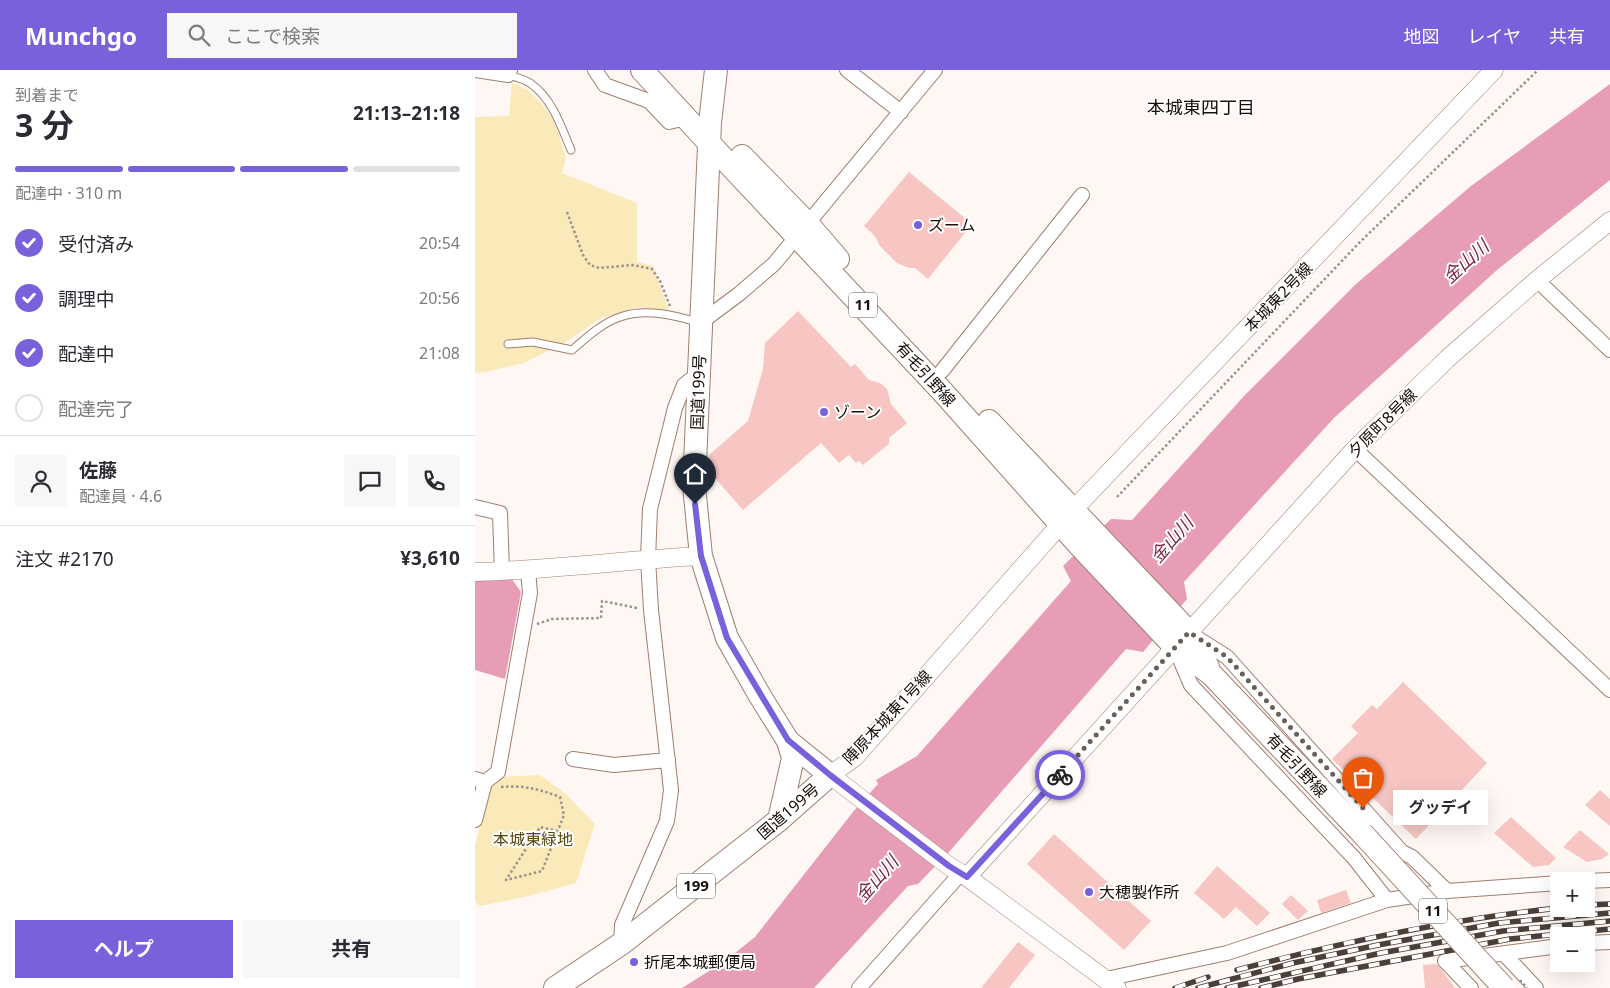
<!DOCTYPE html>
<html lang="ja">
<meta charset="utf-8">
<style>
:root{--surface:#fff;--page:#f7f7f7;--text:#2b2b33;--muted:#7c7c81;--line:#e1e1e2;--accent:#7a61dc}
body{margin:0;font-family:"Noto Sans","Noto Sans JP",sans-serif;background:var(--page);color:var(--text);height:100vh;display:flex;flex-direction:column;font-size:19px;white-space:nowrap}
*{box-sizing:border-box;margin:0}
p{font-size:16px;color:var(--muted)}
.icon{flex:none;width:28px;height:28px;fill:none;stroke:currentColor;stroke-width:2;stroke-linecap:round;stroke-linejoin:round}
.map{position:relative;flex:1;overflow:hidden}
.sheet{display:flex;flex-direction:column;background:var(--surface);width:475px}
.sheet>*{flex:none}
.tools{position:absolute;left:1075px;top:802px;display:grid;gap:10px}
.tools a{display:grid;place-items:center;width:45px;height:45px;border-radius:0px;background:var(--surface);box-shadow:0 5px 20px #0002;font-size:25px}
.pin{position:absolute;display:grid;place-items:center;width:42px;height:42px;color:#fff;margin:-51px -21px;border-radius:50% 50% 50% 0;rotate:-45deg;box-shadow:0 0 5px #0007}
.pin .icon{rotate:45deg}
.courier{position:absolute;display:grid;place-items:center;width:50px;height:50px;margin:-25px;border:4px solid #7a61dc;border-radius:50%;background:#fff;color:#222;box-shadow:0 1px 6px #0007}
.bubble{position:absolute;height:35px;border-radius:0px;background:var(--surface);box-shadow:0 5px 20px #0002;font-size:16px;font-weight:700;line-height:35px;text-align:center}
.head em{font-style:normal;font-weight:700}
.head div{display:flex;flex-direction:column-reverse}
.head{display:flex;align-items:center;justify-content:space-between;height:85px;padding:0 15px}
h1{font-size:32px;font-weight:700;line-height:38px}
.bar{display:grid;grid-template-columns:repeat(4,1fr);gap:8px 5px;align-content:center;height:60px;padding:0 15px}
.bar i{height:6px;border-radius:4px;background:var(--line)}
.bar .selected{background:var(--accent)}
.bar p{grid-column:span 4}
.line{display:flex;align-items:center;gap:12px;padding:0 15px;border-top:1px solid var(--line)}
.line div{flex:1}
.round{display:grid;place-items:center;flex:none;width:52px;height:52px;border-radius:0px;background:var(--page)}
ol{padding:0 15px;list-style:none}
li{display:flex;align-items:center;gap:15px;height:55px}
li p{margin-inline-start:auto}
li .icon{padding:5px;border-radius:50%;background:var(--accent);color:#fff;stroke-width:4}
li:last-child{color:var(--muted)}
li i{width:28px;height:28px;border:2px solid var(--line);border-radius:50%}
.primary-button{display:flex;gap:10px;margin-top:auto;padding:10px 15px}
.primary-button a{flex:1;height:58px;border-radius:0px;background:var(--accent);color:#fff;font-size:20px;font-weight:700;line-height:58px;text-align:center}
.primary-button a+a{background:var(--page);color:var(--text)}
header{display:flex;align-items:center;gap:30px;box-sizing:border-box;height:70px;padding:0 25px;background:var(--accent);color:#fff}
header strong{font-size:24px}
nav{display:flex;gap:28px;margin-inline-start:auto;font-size:18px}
.search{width:350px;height:45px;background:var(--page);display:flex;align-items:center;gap:12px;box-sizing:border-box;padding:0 18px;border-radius:0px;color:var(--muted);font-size:19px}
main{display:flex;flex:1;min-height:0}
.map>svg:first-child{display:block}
.green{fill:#faeab9}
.water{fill:#e79db5}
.building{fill:#f7c6c3}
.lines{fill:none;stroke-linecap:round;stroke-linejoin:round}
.service-casing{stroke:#a07e6e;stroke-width:9}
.minor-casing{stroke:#a07e6e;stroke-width:16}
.tertiary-casing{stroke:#a07e6e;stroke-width:19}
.primary-casing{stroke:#a07e6e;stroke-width:24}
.trunk-casing{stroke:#a07e6e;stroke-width:24}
.path{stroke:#9c928d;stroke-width:2.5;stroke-dasharray:2.5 2.5;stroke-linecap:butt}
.service{stroke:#fff;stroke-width:7}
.minor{stroke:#fff;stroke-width:14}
.tertiary{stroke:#fff;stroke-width:18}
.primary{stroke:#fff;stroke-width:22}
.trunk{stroke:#fff;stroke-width:22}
.rail-casing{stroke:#4a3f39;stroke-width:5.5}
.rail{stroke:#fff;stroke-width:4;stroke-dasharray:11;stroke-linecap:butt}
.primary-bridge-casing{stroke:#a07e6e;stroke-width:24;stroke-linecap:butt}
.path-bridge{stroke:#9c928d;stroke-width:2.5;stroke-dasharray:2.5 2.5;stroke-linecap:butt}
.primary-bridge{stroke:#fff;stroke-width:22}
.done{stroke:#6a605a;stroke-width:5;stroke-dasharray:0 9}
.route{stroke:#7a61dc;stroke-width:6}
.poi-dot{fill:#7a61dc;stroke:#fff;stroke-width:2}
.labels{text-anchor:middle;stroke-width:4;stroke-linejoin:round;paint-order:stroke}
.shield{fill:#fff;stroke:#5f5652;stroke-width:1}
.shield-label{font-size:15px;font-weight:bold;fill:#1a0e08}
.poi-label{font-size:16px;fill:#1a0e08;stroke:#fff;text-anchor:start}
.street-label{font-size:16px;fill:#1a0e08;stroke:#fff}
.park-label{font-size:16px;fill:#56460e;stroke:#fff}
.neighbourhood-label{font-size:18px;fill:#1a0e08;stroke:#fff}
.water-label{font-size:18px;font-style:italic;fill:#792347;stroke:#fff}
</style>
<header>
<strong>Munchgo</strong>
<div class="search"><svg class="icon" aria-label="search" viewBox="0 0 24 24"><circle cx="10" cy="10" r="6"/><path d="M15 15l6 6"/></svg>ここで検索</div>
<nav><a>地図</a><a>レイヤ</a><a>共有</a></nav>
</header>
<main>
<section class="sheet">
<div class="head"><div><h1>3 分</h1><p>到着まで</p></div><em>21:13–21:18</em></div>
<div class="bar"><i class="selected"></i><i class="selected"></i><i class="selected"></i><i></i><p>配達中 · 310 m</p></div>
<ol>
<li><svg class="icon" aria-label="check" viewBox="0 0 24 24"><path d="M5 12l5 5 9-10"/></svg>受付済み<p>20:54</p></li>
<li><svg class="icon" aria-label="check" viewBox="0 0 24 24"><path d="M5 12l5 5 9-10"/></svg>調理中<p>20:56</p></li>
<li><svg class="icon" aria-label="check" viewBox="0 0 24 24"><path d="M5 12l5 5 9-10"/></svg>配達中<p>21:08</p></li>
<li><i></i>配達完了</li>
</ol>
<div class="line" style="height:90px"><a class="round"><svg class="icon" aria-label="person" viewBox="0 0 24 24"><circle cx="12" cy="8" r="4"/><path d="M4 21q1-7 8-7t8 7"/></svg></a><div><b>佐藤</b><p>配達員 · 4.6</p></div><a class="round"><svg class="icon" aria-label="chat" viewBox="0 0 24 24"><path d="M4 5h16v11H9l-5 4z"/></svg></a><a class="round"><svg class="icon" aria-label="phone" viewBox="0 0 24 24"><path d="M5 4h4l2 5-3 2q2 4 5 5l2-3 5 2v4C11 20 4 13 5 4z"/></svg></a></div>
<div class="line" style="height:65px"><div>注文 #2170</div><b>¥3,610</b></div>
<div class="primary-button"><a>ヘルプ</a><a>共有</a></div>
</section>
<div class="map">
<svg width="1135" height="918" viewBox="0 0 1135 918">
<rect width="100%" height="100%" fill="#fff7f3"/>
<path class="green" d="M 37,13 L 53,20 L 67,34 L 79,51 L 91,87 L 87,103 L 162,133 L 162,192 L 178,196 L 194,241 L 165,237 L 126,248 L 88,274 L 49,293 L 11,302 L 0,303 L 0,47 L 34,46 Z
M 65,705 L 92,725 L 120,754 L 101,813 L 54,826 L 5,836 L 0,832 L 0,776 L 16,714 L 23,707 Z"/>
<path class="water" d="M 1135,14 L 1135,110 L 1022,200 L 859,348 L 709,512 L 712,529 L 668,582 L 651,579 L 474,782 L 443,814 L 433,816 L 339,918 L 207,918 L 250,891 L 280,867 L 378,742 L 403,714 L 401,710 L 442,686 L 596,511 L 588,496 L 636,449 L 657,450 L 769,326 L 881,214 L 996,116 Z
M 36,508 L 46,522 L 30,609 L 0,600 L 0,510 Z"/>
<path class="building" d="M 434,102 L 497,154 L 453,209 L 440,198 L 434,198 L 422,193 L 405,176 L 399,165 L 389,156 Z
M 323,241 L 376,297 L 380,294 L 394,310 L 405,313 L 412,319 L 416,334 L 432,353 L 414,368 L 414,374 L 388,395 L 384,391 L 381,393 L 374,385 L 364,393 L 346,373 L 268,440 L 233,400 L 234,385 L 273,351 L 288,299 L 290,273 Z
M 928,612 L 1012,693 L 941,769 L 857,689 L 883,663 L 876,656 L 897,635 L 902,639 Z
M 1125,720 L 1135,729 L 1135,756 L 1110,735 Z
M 1036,747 L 1081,788 L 1074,795 L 1058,797 L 1019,763 Z
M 1105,760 L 1134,784 L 1127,789 L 1112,792 L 1088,777 Z
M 579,764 L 676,851 L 649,880 L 552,794 Z
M 742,796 L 795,843 L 782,856 L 761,837 L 749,849 L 719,823 Z
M 871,820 L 876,833 L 846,843 L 842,830 Z
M 816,825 L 833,841 L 823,850 L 807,834 Z
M 543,872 L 560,885 L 534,918 L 506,918 Z
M 962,894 L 969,903 L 980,918 L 950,918 L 948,895 Z"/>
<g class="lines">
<g class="service-casing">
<path id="service" d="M 33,5 C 40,7 49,9 55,13 C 77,28 86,56 96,80
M 33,274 L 58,272 L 97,280 C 111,268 127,253 145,247 C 170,238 199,245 222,252"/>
</g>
<g class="minor-casing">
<path id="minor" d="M 0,0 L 33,5 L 35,0
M 120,0 L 130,15 L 174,31 L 194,52 L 211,48
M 372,0 L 426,42
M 1062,210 L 1135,280
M 225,253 L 264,224 L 299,194 L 460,0
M 467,301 L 607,125
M 880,379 L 1135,620
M 0,437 L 25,443 L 27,502
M 719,566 L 752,587 L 927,782 L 937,787 L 972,821
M 701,580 L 716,615 L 879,788 L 912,830
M 98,689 L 139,695 L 193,690
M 0,709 L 10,712 L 23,702 L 55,523 L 53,500
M 0,750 L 10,712
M 1111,811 L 1135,810
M 1111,873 L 1135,872
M 146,874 L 147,855 L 192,751 L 196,720 L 176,540 L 173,489 L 175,439 L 200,338 L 209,315 L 223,304
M 1030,885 L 1061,918
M 631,909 L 752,883 L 912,830 L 972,821 L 1084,813
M 384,918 L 486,803
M 996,918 L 970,891 L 1084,876"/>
</g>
<g class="tertiary-casing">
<path id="tertiary" d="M 0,502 C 75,500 150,490 226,486
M 492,807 L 880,379 L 972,289 L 1062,210 L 1135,151
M 642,918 L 492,807 L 474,796 L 355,705 L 379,688 L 598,440 L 1019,0"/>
</g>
<g class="primary-casing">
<path id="primary" d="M 167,0 L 235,74 L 466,320 L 603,474 L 700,577 L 737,605 L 887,763
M 267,86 L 332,153 L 363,189
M 514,351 L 714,562 L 733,597"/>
</g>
<g class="trunk-casing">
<path id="trunk" d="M 304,750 L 318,688 L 313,671
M 80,918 L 146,874 L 304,750 L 355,705 L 313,671 L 285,626 L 252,568 L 226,486 L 219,416 L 235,53 L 241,0"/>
</g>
<path class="path" d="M 92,142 L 108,185 L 115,195 L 124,198 L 158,195 L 177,199 L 185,211 L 195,236
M 642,427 L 884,173 L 1063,0
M 62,554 L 77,549 L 126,548 L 127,531 L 162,538
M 26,717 C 50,715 63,719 85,727 L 89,745 L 67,801 L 31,810 L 65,757 L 82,761"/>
<use href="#service" class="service"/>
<use href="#minor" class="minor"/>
<use href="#tertiary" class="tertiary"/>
<use href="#primary" class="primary"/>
<use href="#trunk" class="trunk"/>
<g class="rail-casing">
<path id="rail" d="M 1111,835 L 1135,834
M 762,900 C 868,872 975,849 1084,838
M 700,918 L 733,907
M 723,918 L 818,893 L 903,875 L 1024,853 L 1135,843
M 752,918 L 906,883 L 1028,861 L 1135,851
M 786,918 L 823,909 L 1035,869 L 1135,859"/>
</g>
<use href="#rail" class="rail"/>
<g class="primary-bridge-casing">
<path id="primary-bridge" d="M 887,763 L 1029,918"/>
</g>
<path class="path-bridge" d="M 1045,910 L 1052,918"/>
<use href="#primary-bridge" class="primary-bridge"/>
</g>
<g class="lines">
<path class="done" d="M 585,705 L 714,562 L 752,587 L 888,738"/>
<path class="route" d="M 220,434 L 226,486 L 252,568 L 313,670 L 355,705 L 474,796 L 492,807 L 585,705"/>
</g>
<g class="poi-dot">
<circle cx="443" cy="155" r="5"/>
<circle cx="349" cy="342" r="5"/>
<circle cx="614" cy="822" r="5"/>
<circle cx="159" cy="892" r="5"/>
</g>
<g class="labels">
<g class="shield">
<rect x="374" y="222.5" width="28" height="25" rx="4"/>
<rect x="202" y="803.5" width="38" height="25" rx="4"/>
<rect x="944" y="828.5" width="28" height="25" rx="4"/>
</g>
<g class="shield-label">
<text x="388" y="240">11</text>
<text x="221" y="821">199</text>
<text x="958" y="846">11</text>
</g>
<g class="poi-label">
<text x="453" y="161">ズーム</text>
<text x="359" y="348">ゾーン</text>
<text x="624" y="828">大穂製作所</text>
<text x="169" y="898">折尾本城郵便局</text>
</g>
<g class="street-label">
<text transform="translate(803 227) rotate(-46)" y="6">本城東2号線</text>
<text transform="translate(451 304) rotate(48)" y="6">有毛引野線</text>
<text transform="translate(223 322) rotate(-88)" y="6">国道199号</text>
<text transform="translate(907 353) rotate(-45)" y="6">夕原町8号線</text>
<text transform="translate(412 647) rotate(-47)" y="6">陣原本城東1号線</text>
<text transform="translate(822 695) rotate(47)" y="6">有毛引野線</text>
<text transform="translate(313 741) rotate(-41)" y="6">国道199号</text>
</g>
<g class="park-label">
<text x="58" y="775">本城東緑地</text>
</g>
<g class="neighbourhood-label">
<text x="726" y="44">本城東四丁目</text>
</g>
<g class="water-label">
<text transform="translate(991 192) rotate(-42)" y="6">金山川</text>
<text transform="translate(697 470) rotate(-49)" y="6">金山川</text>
<text transform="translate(402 809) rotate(-49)" y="6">金山川</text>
</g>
</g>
</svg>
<div class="tools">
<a>+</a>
<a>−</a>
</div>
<div class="pin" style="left:888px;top:738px;background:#ea580c"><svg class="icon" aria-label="bag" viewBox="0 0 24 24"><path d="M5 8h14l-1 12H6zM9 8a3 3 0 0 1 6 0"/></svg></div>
<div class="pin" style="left:220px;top:434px;background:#1f2937"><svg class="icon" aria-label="home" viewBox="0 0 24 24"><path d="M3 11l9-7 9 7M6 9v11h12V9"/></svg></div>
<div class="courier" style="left:585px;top:705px"><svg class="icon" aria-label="bike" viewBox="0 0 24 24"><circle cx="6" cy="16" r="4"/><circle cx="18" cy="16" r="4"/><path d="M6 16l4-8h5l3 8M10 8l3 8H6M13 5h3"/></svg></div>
<div class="bubble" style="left:918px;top:720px;width:95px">グッデイ</div>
</div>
</main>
